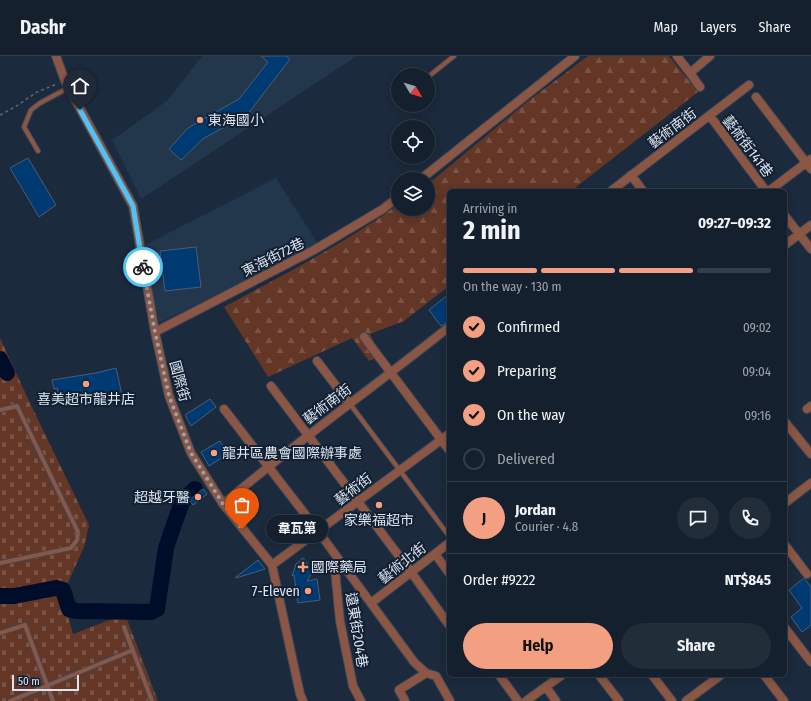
<!DOCTYPE html>
<meta charset="utf-8">
<style>
:root{--surface:#14202d;--page:#212d39;--text:#f1f3f6;--muted:#9da3aa;--line:#333e49;--accent:#f3a082}
body{margin:0;font-family:"Fira Sans Condensed","Noto Sans TC",sans-serif;background:var(--page);color:var(--text);height:100vh;display:flex;flex-direction:column;font-size:15px;white-space:nowrap}
*{box-sizing:border-box;margin:0}
p{font-size:13px;color:var(--muted)}
.icon{flex:none;width:22px;height:22px;fill:none;stroke:currentColor;stroke-width:2;stroke-linecap:round;stroke-linejoin:round}
.map{position:relative;flex:1;overflow:hidden}
.side{position:absolute;left:447px;top:133px;width:340px;height:488px;display:flex;flex-direction:column;background:var(--surface);border-radius:6px;box-shadow:0 2px 10px #0003,0 0 0 1px var(--line)}
.side>*{flex:none}
.needle{width:26px;rotate:128deg}
.buttons{position:absolute;left:391px;top:12px;display:grid;gap:8px}
.buttons a{display:grid;place-items:center;width:44px;height:44px;border-radius:50%;background:var(--surface);box-shadow:0 2px 10px #0003,0 0 0 1px var(--line);font-size:20px}
.scale{position:absolute;left:12px;bottom:10px;width:67px;box-sizing:border-box;padding-left:4px;border:2px solid #dce5f1;border-top:0;font-size:11px;line-height:14px;white-space:nowrap;color:#dce5f1;-webkit-text-stroke:3px #122031;paint-order:stroke}
.pin{position:absolute;display:grid;place-items:center;width:34px;height:34px;color:#fff;margin:-41px -17px;border-radius:50% 50% 50% 0;rotate:-45deg;box-shadow:0 0 4px #0007}
.pin .icon{rotate:45deg}
.courier{position:absolute;display:grid;place-items:center;width:40px;height:40px;margin:-20px;border:3px solid #4fc3f7;border-radius:50%;background:#fff;color:#222;box-shadow:0 1px 5px #0007}
.bubble{position:absolute;height:28px;border-radius:14px;background:var(--surface);box-shadow:0 2px 10px #0003,0 0 0 1px var(--line);font-size:13px;font-weight:700;line-height:28px;text-align:center}
.headline em{font-style:normal;font-weight:700}
.headline div{display:flex;flex-direction:column-reverse}
.headline{display:flex;align-items:center;justify-content:space-between;height:68px;padding:0 16px}
h1{font-size:26px;font-weight:700;line-height:30px}
.bar{display:grid;grid-template-columns:repeat(4,1fr);gap:6px 4px;align-content:center;height:48px;padding:0 16px}
.bar i{height:5px;border-radius:3px;background:var(--line)}
.bar .active{background:var(--accent)}
.bar p{grid-column:span 4}
.line{display:flex;align-items:center;gap:10px;padding:0 16px;border-top:1px solid var(--line)}
.line div{flex:1}
.round{display:grid;place-items:center;flex:none;width:42px;height:42px;border-radius:21px;background:var(--page)}
ol{padding:0 16px;list-style:none}
li{display:flex;align-items:center;gap:12px;height:44px}
li p{margin-inline-start:auto}
li .icon{padding:4px;border-radius:50%;background:var(--accent);color:#111;stroke-width:4}
li:last-child{color:var(--muted)}
li i{width:22px;height:22px;border:2px solid var(--line);border-radius:50%}
.cta{display:flex;gap:8px;margin-top:auto;padding:8px 16px}
.cta a{flex:1;height:46px;border-radius:24px;background:var(--accent);color:#111;font-size:16px;font-weight:700;line-height:46px;text-align:center}
.cta a+a{background:var(--page);color:var(--text)}
header{display:flex;align-items:center;gap:24px;box-sizing:border-box;height:56px;padding:0 20px;background:var(--surface);border-bottom:1px solid var(--line)}
header strong{font-size:19px}
nav{display:flex;gap:22px;margin-inline-start:auto;font-size:14px}
.map>svg:first-child{display:block}
.built{fill:#22364c}
.forest{fill:url(#forest-firs)}
.cemetery{fill:url(#cemetery-stones)}
.lines{fill:none;stroke-linecap:round;stroke-linejoin:round}
.river{stroke:#000d2a;stroke-width:16}
.building{fill:#003a73;stroke:#4d5d72}
.lane-casing{stroke:#3a4859;stroke-width:6}
.street-casing{stroke:#3a4859;stroke-width:10}
.path{stroke:#5c6979;stroke-width:1.5;stroke-dasharray:3 3;stroke-linecap:butt}
.lane{stroke:#8b5643;stroke-width:4}
.street{stroke:#8b5643;stroke-width:8}
.done{stroke:#98a4b2;stroke-width:4;stroke-dasharray:0 7.2}
.route{stroke:#4fc3f7;stroke-width:5}
.poi-dot{fill:#f3a082;stroke:#122031;stroke-width:1.5}
.labels{text-anchor:middle;stroke-width:4;stroke-linejoin:round;paint-order:stroke}
.poi-label{font-size:14px;fill:#dce5f1;stroke:#122031;text-anchor:start}
.street-label{font-size:14px;fill:#dce5f1;stroke:#122031}
</style>
<header>
<strong>Dashr</strong>
<nav><a>Map</a><a>Layers</a><a>Share</a></nav>
</header>
<div class="map">
<svg width="811" height="645" viewBox="0 0 811 645">
<defs>
<pattern id="forest-firs" width="22" height="20" patternUnits="userSpaceOnUse"><rect width="22" height="20" fill="#633626"/><path d="M5 1l3.5 6h-7zM16 11l3.5 6h-7z" fill="#795346"/></pattern>
<pattern id="cemetery-stones" width="16" height="16" patternUnits="userSpaceOnUse"><rect width="16" height="16" fill="#633626"/><path d="M2 7V4a2 2 0 0 1 4 0v3zM10 15v-3a2 2 0 0 1 4 0v3z" fill="#795346"/></pattern>
</defs>
<rect width="100%" height="100%" fill="#1b2a3c"/>
<path class="built" d="M 202,0 L 357,0 L 141,143 L 112,84 L 168,44 Z
M 276,122 L 318,188 L 159,267 L 143,190 Z"/>
<path class="forest" d="M 588,0 L 669,0 L 698,36 L 571,135 L 449,135 L 449,230 L 404,265 L 370,278 L 381,300 L 369,305 L 352,282 L 268,321 L 224,251 C 283,219 343,188 398,149 L 398,153 L 428,153 L 428,128 L 528,45 Z"/>
<path class="cemetery" d="M 0,282 L 30,347 L 89,469 L 84,491 L 62,540 L 73,578 L 125,558 L 158,645 L 0,645 Z"/>
<g class="lines">
<path class="river" d="M 0,303 L 7,317
M 0,540 L 14,540 L 56,532 L 63,534 L 69,553 L 76,555 L 151,556 L 157,553 L 166,492 L 171,477 L 182,446 L 195,433"/>
</g>
<path class="building" d="M 261,0 L 286,0 L 290,3 L 247,59 L 204,82 L 181,104 L 169,93 L 188,72 L 239,43 L 268,6 Z
M 28,102 L 56,149 L 39,161 L 10,112 Z
M 196,191 L 201,231 L 165,235 L 160,195 Z
M 449,238 L 449,265 L 441,270 L 429,254 Z
M 116,312 L 122,339 L 97,346 L 60,347 L 57,332 L 54,333 L 52,324 L 96,317 Z
M 210,343 L 216,351 L 191,370 L 185,359 Z
M 220,385 L 228,398 L 209,410 L 201,396 Z
M 203,433 L 207,438 L 193,449 L 189,444 Z
M 303,502 L 313,515 L 307,525 L 317,523 L 320,544 L 298,547 L 294,519 L 292,520 L 296,508 Z
M 258,504 L 265,513 L 236,522 L 236,521 Z
M 804,522 L 811,531 L 811,569 L 802,576 L 791,561 L 802,552 L 789,534 Z"/>
<g class="lines">
<g class="lane-casing">
<path id="lane" d="M 428,21 L 454,0
M 38,95 L 24,71 L 31,54 L 40,47 L 68,32
M 350,348 L 449,480
M 0,354 L 17,350 L 78,476 L 77,484 L 71,492 L 0,507
M 124,571 L 152,645
M 0,577 L 25,569 L 53,645
M 10,645 L 133,594"/>
</g>
<g class="street-casing">
<path id="street" d="M 56,0 L 65,25 L 133,150 L 155,276 L 169,340 L 191,397 L 223,448 L 272,509 L 300,638 L 303,645
M 677,0 L 690,17 L 710,0
M 690,17 L 700,31
M 756,41 L 811,113
M 710,60 L 766,135
M 631,119 L 643,135
M 421,123 L 575,0
M 611,135 L 749,29
M 769,135 L 811,103
M 785,160 L 811,193
M 785,189 L 811,169
M 155,276 L 314,194 L 383,153 L 398,141
M 364,281 L 449,394
M 317,305 L 350,348
M 271,330 L 411,516 L 449,569
M 224,353 L 318,475 L 414,606 L 426,617 L 436,620 L 450,645
M 807,353 L 811,350
M 785,366 L 811,398
M 785,447 L 811,427
M 223,448 C 296,386 374,331 449,271
M 785,489 L 807,518
M 435,498 L 449,517
M 341,507 L 335,514 L 340,565 L 353,630 L 361,645
M 272,509 L 449,378
M 371,547 L 449,487
M 785,572 L 811,606
M 499,619 L 518,645
M 599,619 L 619,645
M 652,619 L 672,645
M 764,619 L 784,645
M 546,631 L 556,645
M 405,645 L 399,634 L 426,617
M 526,645 L 562,619
M 686,645 L 721,619"/>
</g>
<path class="path" d="M 0,59 L 15,51 L 37,36 L 57,28"/>
<use href="#lane" class="lane"/>
<use href="#street" class="street"/>
</g>
<g class="lines">
<path class="done" d="M 143,211 L 155,276 L 169,340 L 191,397 L 223,448 L 242,473"/>
<path class="route" d="M 80,54 L 133,150 L 143,211"/>
</g>
<g class="poi-dot">
<circle cx="200" cy="64" r="4"/>
<circle cx="86" cy="328" r="4"/>
<circle cx="214" cy="397" r="4"/>
<circle cx="198" cy="441" r="4"/>
<circle cx="379" cy="449" r="4"/>
<path d="M301 505h4v4h4v4h-4v4h-4v-4h-4v-4h4z"/>
<circle cx="308" cy="535" r="4"/>
</g>
<g class="labels">
<g class="poi-label">
<text x="208" y="69">東海國小</text>
<text x="86" y="348" text-anchor="middle">喜美超市龍井店</text>
<text x="222" y="402">龍井區農會國際辦事處</text>
<text x="190" y="446" text-anchor="end">超越牙醫</text>
<text x="379" y="469" text-anchor="middle">家樂福超市</text>
<text x="311" y="516">國際藥局</text>
<text x="300" y="540" text-anchor="end">7-Eleven</text>
</g>
<g class="street-label">
<text transform="translate(672 72) rotate(-37)" y="5">藝術南街</text>
<text transform="translate(748 90) rotate(53)" y="5">藝術街141巷</text>
<text transform="translate(273 201) rotate(-27)" y="5">東海街72巷</text>
<text transform="translate(180 325) rotate(75)" y="5">國際街</text>
<text transform="translate(327 348) rotate(-37)" y="5">藝術南街</text>
<text transform="translate(353 433) rotate(-37)" y="5">藝術街</text>
<text transform="translate(402 507) rotate(-38)" y="5">藝術北街</text>
<text transform="translate(357 574) rotate(81)" y="5">遠東街204巷</text>
</g>
</g>
</svg>
<div class="buttons">
<a><svg class="needle" viewBox="-14 -14 28 28"><path d="M0-13l5 13h-10z" fill="#e53935"/><path d="M0 13l5-13h-10z" fill="#9da3aa"/></svg></a>
<a><svg class="icon" aria-label="locate" viewBox="0 0 24 24"><circle cx="12" cy="12" r="6"/><path d="M12 2v4M12 18v4M2 12h4M18 12h4"/></svg></a>
<a><svg class="icon" aria-label="layers" viewBox="0 0 24 24"><path d="M12 4l9 5-9 5-9-5zM3 14l9 5 9-5"/></svg></a>
</div>
<div class="scale">50 m</div>
<div class="pin" style="left:242px;top:473px;background:#ea580c"><svg class="icon" aria-label="bag" viewBox="0 0 24 24"><path d="M5 8h14l-1 12H6zM9 8a3 3 0 0 1 6 0"/></svg></div>
<div class="pin" style="left:80px;top:54px;background:#1f2937"><svg class="icon" aria-label="home" viewBox="0 0 24 24"><path d="M3 11l9-7 9 7M6 9v11h12V9"/></svg></div>
<div class="courier" style="left:143px;top:211px"><svg class="icon" aria-label="bike" viewBox="0 0 24 24"><circle cx="6" cy="16" r="4"/><circle cx="18" cy="16" r="4"/><path d="M6 16l4-8h5l3 8M10 8l3 8H6M13 5h3"/></svg></div>
<div class="bubble" style="left:266px;top:459px;width:62px">韋瓦第</div>
<section class="side">
<div class="headline"><div><h1>2 min</h1><p>Arriving in</p></div><em>09:27–09:32</em></div>
<div class="bar"><i class="active"></i><i class="active"></i><i class="active"></i><i></i><p>On the way · 130 m</p></div>
<ol>
<li><svg class="icon" aria-label="check" viewBox="0 0 24 24"><path d="M5 12l5 5 9-10"/></svg>Confirmed<p>09:02</p></li>
<li><svg class="icon" aria-label="check" viewBox="0 0 24 24"><path d="M5 12l5 5 9-10"/></svg>Preparing<p>09:04</p></li>
<li><svg class="icon" aria-label="check" viewBox="0 0 24 24"><path d="M5 12l5 5 9-10"/></svg>On the way<p>09:16</p></li>
<li><i></i>Delivered</li>
</ol>
<div class="line" style="height:72px"><b class="round" style="background:var(--accent);color:#111">J</b><div><b>Jordan</b><p>Courier · 4.8</p></div><a class="round"><svg class="icon" aria-label="chat" viewBox="0 0 24 24"><path d="M4 5h16v11H9l-5 4z"/></svg></a><a class="round"><svg class="icon" aria-label="phone" viewBox="0 0 24 24"><path d="M5 4h4l2 5-3 2q2 4 5 5l2-3 5 2v4C11 20 4 13 5 4z"/></svg></a></div>
<div class="line" style="height:52px"><div>Order #9222</div><b>NT$845</b></div>
<div class="cta"><a>Help</a><a>Share</a></div>
</section>
</div>
